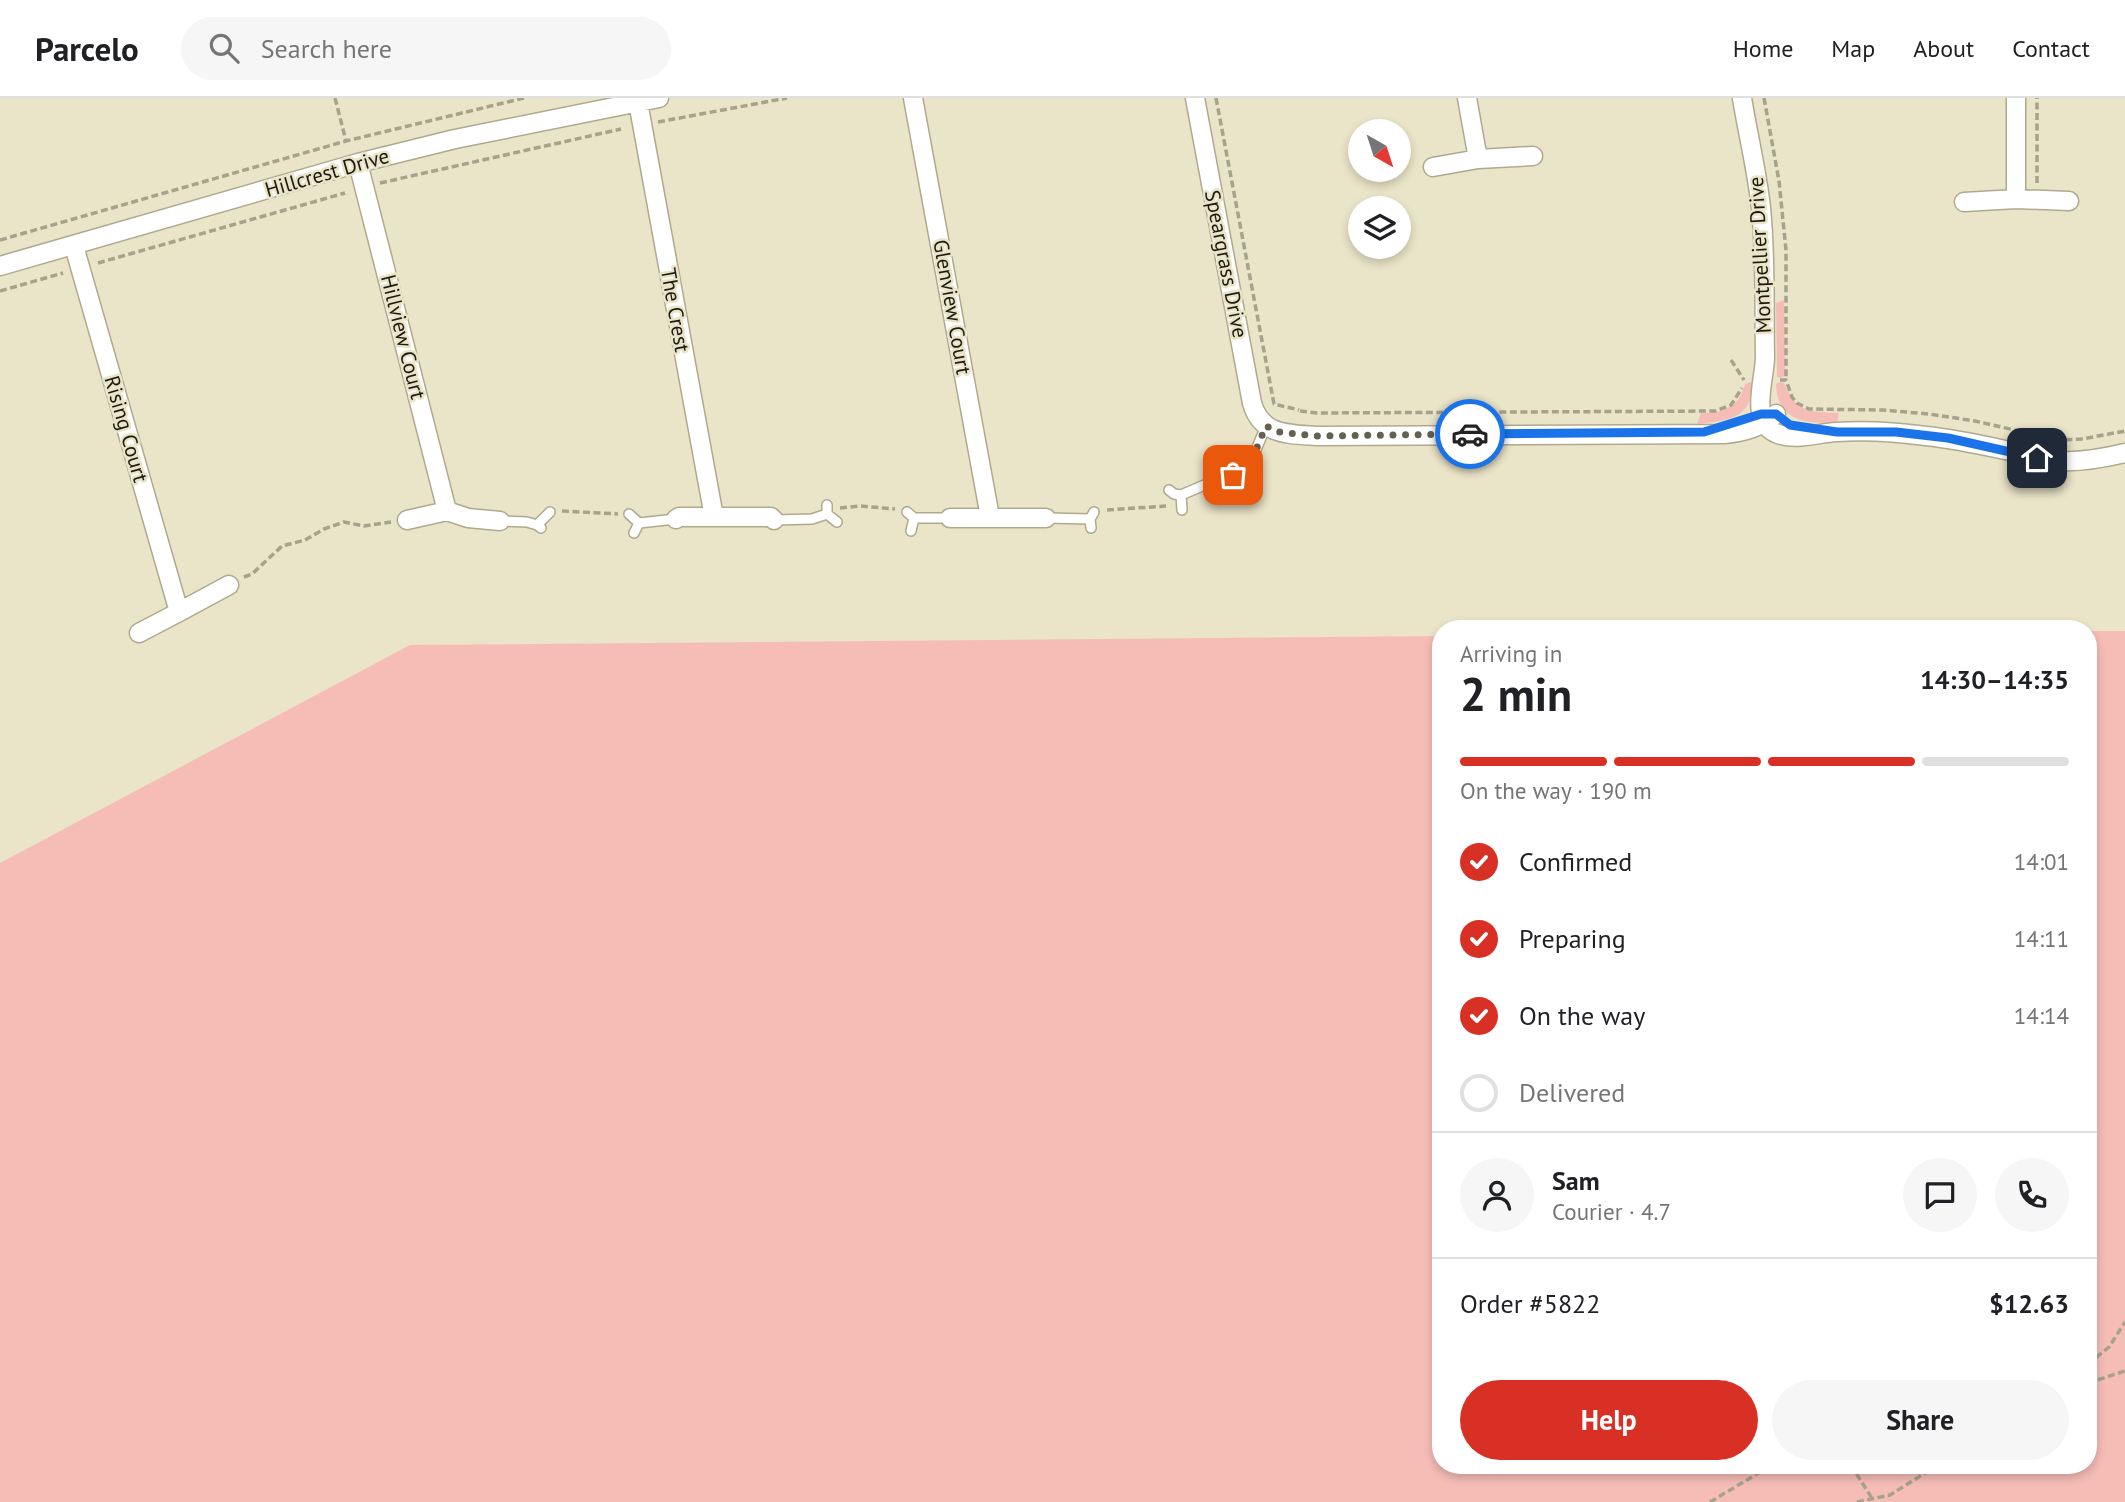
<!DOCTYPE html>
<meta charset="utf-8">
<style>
:root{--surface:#fff;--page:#f6f6f6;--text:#202124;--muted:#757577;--line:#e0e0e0;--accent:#d93025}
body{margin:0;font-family:"PT Sans",sans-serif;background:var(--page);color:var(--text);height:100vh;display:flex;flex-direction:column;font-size:26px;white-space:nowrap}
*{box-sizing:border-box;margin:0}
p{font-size:23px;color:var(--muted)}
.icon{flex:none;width:38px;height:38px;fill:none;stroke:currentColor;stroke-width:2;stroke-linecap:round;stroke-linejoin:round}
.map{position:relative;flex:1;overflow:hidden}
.drawer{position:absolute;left:1432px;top:522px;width:665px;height:854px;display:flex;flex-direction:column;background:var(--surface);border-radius:28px;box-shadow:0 4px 10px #0003}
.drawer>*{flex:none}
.needle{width:46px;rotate:141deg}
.buttons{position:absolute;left:1348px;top:21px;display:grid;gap:14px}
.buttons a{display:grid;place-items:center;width:63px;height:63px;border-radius:50%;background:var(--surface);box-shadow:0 4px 10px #0003;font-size:35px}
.pin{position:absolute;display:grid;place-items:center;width:60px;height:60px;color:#fff;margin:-30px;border-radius:14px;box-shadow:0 4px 10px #0006}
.courier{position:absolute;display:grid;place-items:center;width:70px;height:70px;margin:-35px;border:5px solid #1a73e8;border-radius:50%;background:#fff;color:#222;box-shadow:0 2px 9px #0007}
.headline em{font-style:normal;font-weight:700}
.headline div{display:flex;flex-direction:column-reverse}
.headline{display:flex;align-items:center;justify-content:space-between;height:119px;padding:0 28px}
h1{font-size:46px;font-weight:700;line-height:52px}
.bar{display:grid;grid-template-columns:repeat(4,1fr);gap:10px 7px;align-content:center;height:84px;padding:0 28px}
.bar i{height:9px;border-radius:5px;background:var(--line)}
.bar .selected{background:var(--accent)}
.bar p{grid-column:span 4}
.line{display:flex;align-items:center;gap:18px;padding:0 28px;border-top:2px solid var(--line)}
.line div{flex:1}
.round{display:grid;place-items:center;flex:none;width:74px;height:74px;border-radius:37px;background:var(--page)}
ol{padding:0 28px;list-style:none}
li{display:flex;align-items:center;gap:21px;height:77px}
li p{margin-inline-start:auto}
li .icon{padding:7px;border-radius:50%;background:var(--accent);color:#fff;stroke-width:4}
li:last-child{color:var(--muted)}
li i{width:38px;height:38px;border:4px solid var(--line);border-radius:50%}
.button{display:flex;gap:14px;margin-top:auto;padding:14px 28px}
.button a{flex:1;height:80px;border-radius:42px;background:var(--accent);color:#fff;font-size:28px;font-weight:700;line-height:80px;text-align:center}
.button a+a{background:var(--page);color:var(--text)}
header{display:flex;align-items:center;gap:42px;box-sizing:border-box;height:98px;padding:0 35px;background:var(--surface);border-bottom:2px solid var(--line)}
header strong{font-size:33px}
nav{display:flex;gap:38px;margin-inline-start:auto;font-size:24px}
.search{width:490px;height:63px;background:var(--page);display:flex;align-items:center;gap:18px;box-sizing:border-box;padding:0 24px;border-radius:38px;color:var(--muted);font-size:26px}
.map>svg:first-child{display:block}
.green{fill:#f6bdb7}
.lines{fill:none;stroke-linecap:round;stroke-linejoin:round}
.lane-casing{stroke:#b0a98f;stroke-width:12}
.street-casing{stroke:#b0a98f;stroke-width:21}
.path{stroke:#a7a28c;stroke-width:3.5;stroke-dasharray:7 3.5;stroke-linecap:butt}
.lane{stroke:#fff;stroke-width:9}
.street{stroke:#fff;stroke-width:18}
.done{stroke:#656150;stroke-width:7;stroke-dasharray:0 12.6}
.route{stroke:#1a73e8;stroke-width:9}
.labels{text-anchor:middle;stroke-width:5;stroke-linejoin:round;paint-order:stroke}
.street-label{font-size:21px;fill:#1d1a10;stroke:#eae4c8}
</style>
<header>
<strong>Parcelo</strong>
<div class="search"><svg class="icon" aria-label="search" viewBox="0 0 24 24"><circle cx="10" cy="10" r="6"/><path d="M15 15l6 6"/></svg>Search here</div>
<nav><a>Home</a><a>Map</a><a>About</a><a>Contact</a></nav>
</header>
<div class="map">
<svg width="2125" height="1404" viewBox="0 0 2125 1404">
<rect width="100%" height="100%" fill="#eae4c8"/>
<path class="green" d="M 1784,202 L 1785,278 L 1780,280 L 1777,279 L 1776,205 Z
M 1750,284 L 1753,286 C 1751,322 1727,322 1697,326 L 1701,315 C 1724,315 1739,309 1745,286 Z
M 1780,284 L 1784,285 C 1797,316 1809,313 1839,315 L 1837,325 C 1806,325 1777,324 1776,286 Z
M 2088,533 L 2125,533 L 2125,1404 L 0,1404 L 0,765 L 410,547 L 1440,538 L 1440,1367 L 2088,1367 Z"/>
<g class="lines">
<g class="lane-casing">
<path id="lane" d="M 1169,392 L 1174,396 L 1181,397 L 1240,372 L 1253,359 L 1266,328
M 1181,397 L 1182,412
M 827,407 L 827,416 L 837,424
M 907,414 L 914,420 L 911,433
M 629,416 L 639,425 L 634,435
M 914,420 L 950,420
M 1046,420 L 1090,421
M 774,422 L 812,421 L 827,416
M 500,423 L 527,424 L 537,427
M 639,425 L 676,421
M 541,430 L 537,427 L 550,414
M 1091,430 L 1090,421 L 1094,414"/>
</g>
<g class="street-casing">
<path id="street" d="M 913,0 L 990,419
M 1195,0 L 1252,305 C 1261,337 1287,336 1316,338 L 1725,336 C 1745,334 1761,329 1776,316
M 1467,0 L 1478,61 L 1533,58
M 1742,0 C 1748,37 1757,73 1761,110 C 1766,159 1764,209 1765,259 C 1765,281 1748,325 1778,336 C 1796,343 1818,335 1836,334 C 1866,332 1897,334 1926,338 C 1955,341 1982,347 2010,353 C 2027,358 2044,363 2062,363 C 2083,364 2104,360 2125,355
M 2016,0 L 2016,101
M 638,4 L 714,419
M 358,65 L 447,413 L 468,420 L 500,423
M 1433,69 L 1478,61
M 1964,104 L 2016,101 L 2069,103
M 74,148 L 179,514 L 229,487
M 0,168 L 358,65 L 455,41 L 659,0
M 950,420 L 1046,420
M 676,421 L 679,419 L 771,419 L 774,422
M 407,422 L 447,413
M 139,535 L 179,514"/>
</g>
<path class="path" d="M 335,0 L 346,43 L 524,0
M 1216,0 L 1274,306 L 1299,312
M 1764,0 L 1779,83 L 1786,152 L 1786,282
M 658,24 L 787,0
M 380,85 L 621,31
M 2037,85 L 2037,0
M 0,142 L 346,43
M 98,165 L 345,95
M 0,193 L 63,175
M 1731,262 L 1744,282
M 1780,282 L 1786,282 L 1792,299 L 1797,305 L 1809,311 L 1883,312 L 1929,316 L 1975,323 L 2058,342 L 2082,341 L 2125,333
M 1300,313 L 1317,315 L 1715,313 L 1731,307 L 1742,290
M 840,410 L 860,408 L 895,411
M 1107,412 L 1166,408
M 562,413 L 618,416
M 244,479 L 252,476 L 282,448 L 305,442 L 324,431 L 344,424 L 364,428 L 391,424
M 2088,1266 L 2109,1249 L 2125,1224
M 2088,1285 L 2125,1273
M 1851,1367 L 1873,1402
M 1710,1404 L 1772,1367
M 1857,1404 L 1890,1397 L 1938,1367"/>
<use href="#lane" class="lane"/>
<use href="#street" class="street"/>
</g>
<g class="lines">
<path class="done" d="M 1233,377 L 1253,359 L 1266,328 L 1279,334 L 1316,338 L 1470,336"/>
<path class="route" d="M 1470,336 L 1704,334 L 1761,316 L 1776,316 L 1790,327 L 1837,334 L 1896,334 L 1948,340 L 2037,360"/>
</g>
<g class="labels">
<g class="street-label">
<text transform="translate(327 75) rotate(-16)" y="7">Hillcrest Drive</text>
<text transform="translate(1760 157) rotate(-93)" y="7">Montpellier Drive</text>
<text transform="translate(1226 166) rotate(79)" y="7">Speargrass Drive</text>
<text transform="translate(952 209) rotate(80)" y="7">Glenview Court</text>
<text transform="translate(675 212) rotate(80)" y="7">The Crest</text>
<text transform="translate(403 239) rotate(76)" y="7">Hillview Court</text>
<text transform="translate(126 331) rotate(74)" y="7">Rising Court</text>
</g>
</g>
</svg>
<div class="buttons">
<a><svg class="needle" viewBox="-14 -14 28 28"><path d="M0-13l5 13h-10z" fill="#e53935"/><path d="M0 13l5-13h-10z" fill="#757577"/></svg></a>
<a><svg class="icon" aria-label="layers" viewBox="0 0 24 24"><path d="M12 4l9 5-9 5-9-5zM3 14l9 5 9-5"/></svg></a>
</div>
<div class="pin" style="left:1233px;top:377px;background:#ea580c"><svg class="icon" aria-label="bag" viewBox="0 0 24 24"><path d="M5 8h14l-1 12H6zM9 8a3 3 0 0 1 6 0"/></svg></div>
<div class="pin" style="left:2037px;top:360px;background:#1f2937"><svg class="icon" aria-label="home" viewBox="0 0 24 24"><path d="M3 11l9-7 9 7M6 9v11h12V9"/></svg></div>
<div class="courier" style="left:1470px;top:336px"><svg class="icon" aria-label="car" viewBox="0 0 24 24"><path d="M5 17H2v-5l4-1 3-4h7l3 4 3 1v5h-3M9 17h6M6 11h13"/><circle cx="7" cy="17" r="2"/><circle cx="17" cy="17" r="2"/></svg></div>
<section class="drawer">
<div class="headline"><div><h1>2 min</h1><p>Arriving in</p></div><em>14:30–14:35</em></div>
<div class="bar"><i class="selected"></i><i class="selected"></i><i class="selected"></i><i></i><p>On the way · 190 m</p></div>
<ol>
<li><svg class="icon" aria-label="check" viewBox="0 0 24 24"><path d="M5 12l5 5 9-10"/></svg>Confirmed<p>14:01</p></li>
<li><svg class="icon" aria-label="check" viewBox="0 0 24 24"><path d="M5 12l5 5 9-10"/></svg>Preparing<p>14:11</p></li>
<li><svg class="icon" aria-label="check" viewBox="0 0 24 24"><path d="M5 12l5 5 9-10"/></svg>On the way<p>14:14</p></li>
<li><i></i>Delivered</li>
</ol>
<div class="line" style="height:126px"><a class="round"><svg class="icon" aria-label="person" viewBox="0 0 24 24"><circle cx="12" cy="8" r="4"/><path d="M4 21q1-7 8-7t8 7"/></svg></a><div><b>Sam</b><p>Courier · 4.7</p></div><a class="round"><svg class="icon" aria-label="chat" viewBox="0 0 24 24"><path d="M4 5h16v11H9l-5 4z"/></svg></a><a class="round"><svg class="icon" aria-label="phone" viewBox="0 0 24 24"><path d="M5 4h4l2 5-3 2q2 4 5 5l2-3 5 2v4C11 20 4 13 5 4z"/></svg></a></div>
<div class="line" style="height:91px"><div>Order #5822</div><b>$12.63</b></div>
<div class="button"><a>Help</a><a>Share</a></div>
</section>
</div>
